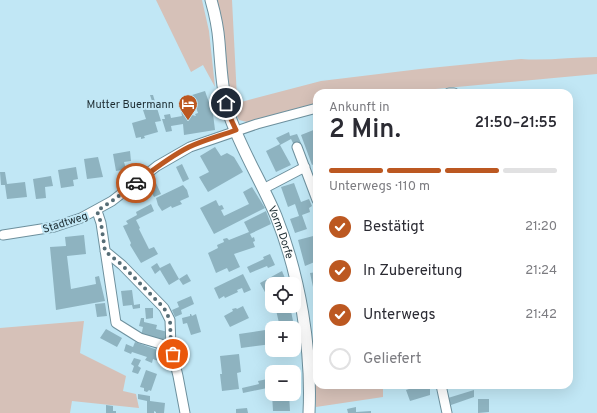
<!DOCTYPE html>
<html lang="de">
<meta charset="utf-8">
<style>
:root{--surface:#fff;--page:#f7f7f7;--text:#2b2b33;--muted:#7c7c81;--line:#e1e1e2;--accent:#bc5821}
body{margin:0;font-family:Overpass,sans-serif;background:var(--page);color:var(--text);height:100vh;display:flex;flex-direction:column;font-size:15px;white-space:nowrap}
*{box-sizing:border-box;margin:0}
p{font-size:13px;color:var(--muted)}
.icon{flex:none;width:22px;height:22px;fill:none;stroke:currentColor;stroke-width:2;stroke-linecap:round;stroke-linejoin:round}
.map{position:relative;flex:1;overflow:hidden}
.panel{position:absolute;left:313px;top:89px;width:260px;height:300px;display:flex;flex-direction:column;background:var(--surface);border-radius:12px;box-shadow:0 4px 16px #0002}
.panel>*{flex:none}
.controls{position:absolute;left:265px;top:277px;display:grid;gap:8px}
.controls a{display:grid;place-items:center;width:36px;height:36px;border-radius:8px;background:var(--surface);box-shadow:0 4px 16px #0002;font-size:20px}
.pin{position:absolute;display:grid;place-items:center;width:34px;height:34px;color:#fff;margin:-17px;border:2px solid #fff;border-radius:50%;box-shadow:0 1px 4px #0007}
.courier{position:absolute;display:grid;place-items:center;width:40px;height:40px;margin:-20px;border:3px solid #bc5821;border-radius:50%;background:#fff;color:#222;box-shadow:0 1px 5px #0007}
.overview em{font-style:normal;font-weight:600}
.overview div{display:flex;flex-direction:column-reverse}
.overview{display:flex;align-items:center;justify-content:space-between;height:68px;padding:0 16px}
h1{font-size:26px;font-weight:600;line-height:30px}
.bar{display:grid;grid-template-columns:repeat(4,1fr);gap:6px 4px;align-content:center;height:48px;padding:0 16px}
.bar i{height:5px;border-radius:3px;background:var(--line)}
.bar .active{background:var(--accent)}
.bar p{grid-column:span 4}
ol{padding:0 16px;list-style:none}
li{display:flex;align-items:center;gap:12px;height:44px}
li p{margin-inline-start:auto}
li .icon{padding:4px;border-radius:50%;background:var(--accent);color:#fff;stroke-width:4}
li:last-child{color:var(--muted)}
li i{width:22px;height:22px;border:2px solid var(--line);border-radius:50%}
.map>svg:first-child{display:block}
.green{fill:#d6c1b8}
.building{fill:#8eb3c0}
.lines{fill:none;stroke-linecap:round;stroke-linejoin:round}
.minor-casing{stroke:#6d909d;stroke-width:11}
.major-casing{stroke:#6d909d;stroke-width:13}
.minor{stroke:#fff;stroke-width:9}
.major{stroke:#fff;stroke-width:11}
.done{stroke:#566d76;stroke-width:4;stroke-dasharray:0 7.2}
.route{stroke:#bc5821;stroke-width:5}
.labels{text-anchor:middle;stroke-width:4;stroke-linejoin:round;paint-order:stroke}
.poi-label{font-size:11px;fill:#1d2c31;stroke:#c1e7f5;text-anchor:end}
.street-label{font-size:11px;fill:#1d2c31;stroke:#c1e7f5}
</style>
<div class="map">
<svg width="597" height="413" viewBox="0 0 597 413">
<rect width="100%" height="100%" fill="#c1e7f5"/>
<path class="green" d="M 156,0 L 202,0 L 209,31 L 215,87 L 203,65 L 191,72 Z
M 217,0 L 232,0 L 237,98 L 241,102 L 321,81 L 420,69 L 521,59 C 546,61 572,57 597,57 L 597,74 L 425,90 L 404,90 L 384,93 L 317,93 L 317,103 L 247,122 L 239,120 C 227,97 228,71 225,46 C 224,30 221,15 217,0 Z
M 84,321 L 80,353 L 126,376 L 123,391 L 136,394 L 139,408 L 72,401 L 70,413 L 0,413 L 0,328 Z
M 313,354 L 317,354 L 317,385 L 392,385 L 383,388 L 383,397 L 316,407 Z"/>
<path class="building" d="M 205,91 L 213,114 L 215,130 L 184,135 L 183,124 L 171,126 L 172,131 L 166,132 L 162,119 L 165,119 L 164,115 L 170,114 L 171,118 L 182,116 L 181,110 L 186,110 L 185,107 L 190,106 L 192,115 L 196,116 L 195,114 L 198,113 L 192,95 Z
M 150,95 L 153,95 L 161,121 L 155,122 L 158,132 L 144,136 L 145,138 L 141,139 L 141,137 L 136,138 L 132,123 L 146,119 L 142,107 L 153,104 Z
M 316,129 L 317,132 L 317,167 L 316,163 L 312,165 L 301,135 Z
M 289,132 L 290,136 L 297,134 L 301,143 L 294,145 L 291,139 L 280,145 L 291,165 L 276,172 L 266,151 L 280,144 L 276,138 Z
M 215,147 L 221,156 L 227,153 L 234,157 L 243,172 L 208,192 L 199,177 L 209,172 L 200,156 Z
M 130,151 L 131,161 L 124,162 L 127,172 L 123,173 L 122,170 L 116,171 L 113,154 Z
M 98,157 L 103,177 L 87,179 L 84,159 Z
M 182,164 L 189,179 L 183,182 L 176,167 Z
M 76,167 L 78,179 L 73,180 L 74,186 L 61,188 L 58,170 Z
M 0,172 L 5,172 L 7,184 L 25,182 L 27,197 L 7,199 L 5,185 L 1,185 Z
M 51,176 L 53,186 L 45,187 L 46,198 L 36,199 L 33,179 Z
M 156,183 L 161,194 L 154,197 L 149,187 Z
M 294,183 L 301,202 L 309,199 L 312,206 L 309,208 L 310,212 L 302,215 L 307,229 L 295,233 L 290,219 L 299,216 L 295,204 L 288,207 L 281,187 Z
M 183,185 L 187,190 L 189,197 L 180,201 L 182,204 L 172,208 L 171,206 L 162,211 L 158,205 L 156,198 Z
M 252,187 L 265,208 L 214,234 L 200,208 L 216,200 L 219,206 L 222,205 L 224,209 L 221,210 L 224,216 L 249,204 L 243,192 Z
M 151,204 L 154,211 L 136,220 L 140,228 L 139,229 L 149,249 L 154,247 L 158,254 L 141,263 L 130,245 L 131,243 L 123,226 L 128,224 L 126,221 L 137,215 L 136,212 Z
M 266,211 L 271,224 L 250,234 L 252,238 L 254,237 L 255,241 L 253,242 L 255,247 L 234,254 L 240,267 L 229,272 L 227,268 L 216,273 L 208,253 L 218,248 L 217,245 L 224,242 L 223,239 L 227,238 L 229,240 L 249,232 L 244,222 Z
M 84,235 L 86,254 L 67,256 L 71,289 L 96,284 L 95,277 L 99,276 L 105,301 L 56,310 L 50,247 L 66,246 L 65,237 Z
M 317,235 L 317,261 L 305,266 L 298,240 Z
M 270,254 L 275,265 L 268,268 L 267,266 L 250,273 L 247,267 L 264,259 L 263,257 Z
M 157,263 L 160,268 L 170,263 L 179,279 L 187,274 L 191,281 L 183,285 L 179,279 L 169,285 L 160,270 L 155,274 L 151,267 Z
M 282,271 L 287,283 L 272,284 L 272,291 L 266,294 L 260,283 Z
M 317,272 L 317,290 L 316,290 L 316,286 L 313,287 L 310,273 Z
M 243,274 L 251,290 L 244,293 L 242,288 L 237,290 L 238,292 L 225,298 L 224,296 L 219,299 L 214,288 Z
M 132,290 L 134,305 L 140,304 L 140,308 L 133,309 L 132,305 L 123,306 L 121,291 Z
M 191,296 L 194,304 L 181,310 L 182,314 L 175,317 L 172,310 L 179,307 L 177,302 Z
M 269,302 L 270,305 L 272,306 L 290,306 L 293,321 L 279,323 L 276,310 L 269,311 L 268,303 Z
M 105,303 L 107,316 L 97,317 L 95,304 Z
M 243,306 L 249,318 L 230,327 L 224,316 L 233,311 L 232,309 L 236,308 L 237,309 Z
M 314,306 L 317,306 L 317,331 L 315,331 L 314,323 L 316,322 Z
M 145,308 L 153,308 L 153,318 L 146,319 Z
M 190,314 L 191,314 L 192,316 L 196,314 L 201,332 L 191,335 L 187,323 L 183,324 L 182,318 L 190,316 Z
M 141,318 L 144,318 L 144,322 L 157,325 L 156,329 L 168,332 L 166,342 L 141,336 L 143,327 L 139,326 Z
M 106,329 L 122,338 L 117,347 L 100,338 Z
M 272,329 L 272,344 L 241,348 L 239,334 Z
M 135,342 L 166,353 L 163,363 L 153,359 L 152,363 L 145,360 L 147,357 L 132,352 L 131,354 L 124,351 L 126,344 L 133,347 Z
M 239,354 L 241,372 L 237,373 L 239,389 L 222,391 L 220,374 L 222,374 L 220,356 Z
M 134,358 L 141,360 L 138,366 L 141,368 L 138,374 L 132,372 L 134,366 L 131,364 Z
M 146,370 L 157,374 L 151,391 L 149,390 L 147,392 L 144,391 L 144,388 L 140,387 Z
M 272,378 L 272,387 L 243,393 L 242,388 L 259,384 L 258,381 Z
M 421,385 L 427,385 L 428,387 L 430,387 L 430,395 L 410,401 L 406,390 Z
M 474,390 L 474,397 L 451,405 L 448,398 Z
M 138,394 L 150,396 L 150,401 L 165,403 L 164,413 L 156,413 L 156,412 L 154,411 L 154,413 L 147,413 L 147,401 L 138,399 Z
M 272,394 L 289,394 L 290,411 L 273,411 Z
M 478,399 L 489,399 L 489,412 L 478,413 Z
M 106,405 L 113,406 L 113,411 L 116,411 L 116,413 L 106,413 Z
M 356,407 L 356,412 L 371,411 L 371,413 L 348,413 L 347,409 Z
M 247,408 L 248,413 L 236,413 L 236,409 Z"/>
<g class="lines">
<g class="minor-casing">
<path id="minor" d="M 449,93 L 454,93
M 297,147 L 317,200
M 263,189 L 305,167
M 97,211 L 101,223 L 116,323 L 140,338 L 171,347
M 3,235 L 54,227 L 81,218 L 112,201 L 157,166 L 190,147 L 257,124 L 317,108
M 105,251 L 122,265 L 164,308 L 170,320 L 171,347 L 178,376 L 185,413
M 441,385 L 447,413"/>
</g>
<g class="major-casing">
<g id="major">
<path id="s1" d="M 211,0 C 215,14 218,28 219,42 C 221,67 222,93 230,117 C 242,151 262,183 276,216 C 300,276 312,349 309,413"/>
</g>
</g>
<use href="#minor" class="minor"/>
<use href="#major" class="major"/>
</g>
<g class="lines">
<path class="done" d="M 136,183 L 112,201 L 97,211 L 101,223 L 105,251 L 122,265 L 164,308 L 170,320 L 171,347 L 173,354"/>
<path class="route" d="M 136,183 C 153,170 169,157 189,147 C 204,140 220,136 236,130 L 229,115 L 226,103"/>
</g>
<defs>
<g id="hotel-pin" transform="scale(1)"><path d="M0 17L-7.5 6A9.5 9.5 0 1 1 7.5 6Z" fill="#bc5821" stroke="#c1e7f5"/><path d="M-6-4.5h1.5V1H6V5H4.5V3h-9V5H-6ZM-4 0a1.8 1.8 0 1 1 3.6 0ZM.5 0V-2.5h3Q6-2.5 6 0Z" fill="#fff"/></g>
</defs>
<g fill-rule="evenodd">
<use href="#hotel-pin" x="188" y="104"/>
</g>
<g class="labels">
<g class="poi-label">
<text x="174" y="108">Mutter Buermann</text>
</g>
<g class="street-label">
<text transform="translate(65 222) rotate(-18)" y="4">Stadtweg</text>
<text dy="4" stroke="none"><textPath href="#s1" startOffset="245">Vorm Dorfe</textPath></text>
</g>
</g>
</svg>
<div class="controls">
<a><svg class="icon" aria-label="locate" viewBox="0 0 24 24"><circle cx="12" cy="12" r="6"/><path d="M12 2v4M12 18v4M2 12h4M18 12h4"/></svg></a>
<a>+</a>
<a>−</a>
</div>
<div class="pin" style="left:173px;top:354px;background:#ea580c"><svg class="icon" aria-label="bag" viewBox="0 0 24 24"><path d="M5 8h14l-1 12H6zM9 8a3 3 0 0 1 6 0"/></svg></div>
<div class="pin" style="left:226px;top:103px;background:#1f2937"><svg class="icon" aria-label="home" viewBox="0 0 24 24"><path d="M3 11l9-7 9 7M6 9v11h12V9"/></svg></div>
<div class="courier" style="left:136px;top:183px"><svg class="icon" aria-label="car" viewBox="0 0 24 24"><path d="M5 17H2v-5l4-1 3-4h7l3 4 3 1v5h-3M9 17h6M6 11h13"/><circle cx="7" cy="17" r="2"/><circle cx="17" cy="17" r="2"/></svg></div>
<section class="panel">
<div class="overview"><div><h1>2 Min.</h1><p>Ankunft in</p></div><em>21:50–21:55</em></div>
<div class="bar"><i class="active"></i><i class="active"></i><i class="active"></i><i></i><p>Unterwegs · 110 m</p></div>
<ol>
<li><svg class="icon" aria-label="check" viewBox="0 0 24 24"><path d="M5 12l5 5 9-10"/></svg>Bestätigt<p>21:20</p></li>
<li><svg class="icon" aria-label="check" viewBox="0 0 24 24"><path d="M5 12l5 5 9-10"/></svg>In Zubereitung<p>21:24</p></li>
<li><svg class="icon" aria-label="check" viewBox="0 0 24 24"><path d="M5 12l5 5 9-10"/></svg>Unterwegs<p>21:42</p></li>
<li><i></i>Geliefert</li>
</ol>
</section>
</div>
